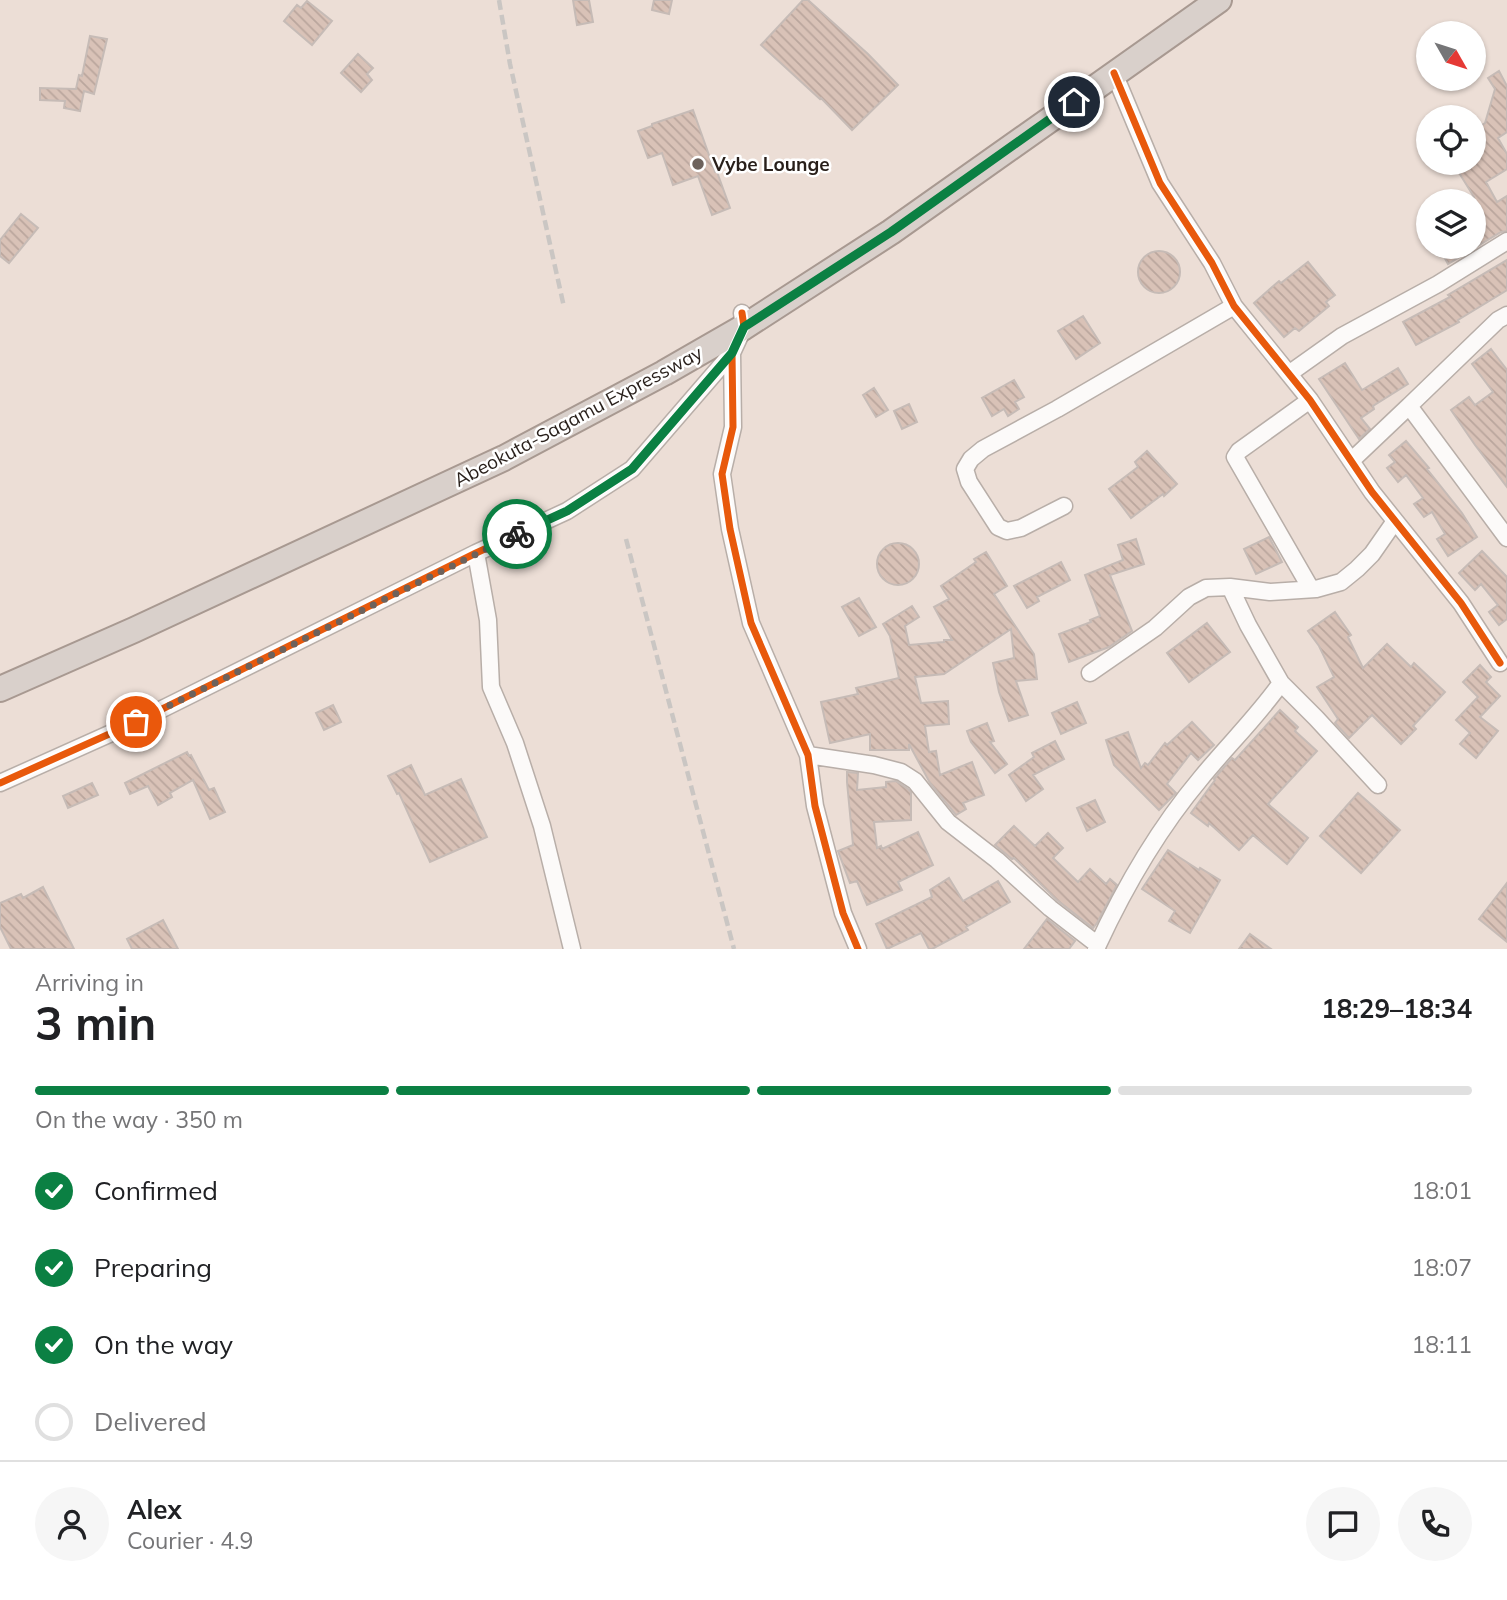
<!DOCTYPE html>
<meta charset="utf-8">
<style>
:root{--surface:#fff;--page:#f6f6f6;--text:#202124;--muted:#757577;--line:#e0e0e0;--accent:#0b8043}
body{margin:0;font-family:Mulish,sans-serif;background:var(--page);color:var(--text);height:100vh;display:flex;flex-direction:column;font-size:26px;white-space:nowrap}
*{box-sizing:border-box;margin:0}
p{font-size:23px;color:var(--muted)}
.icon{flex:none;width:38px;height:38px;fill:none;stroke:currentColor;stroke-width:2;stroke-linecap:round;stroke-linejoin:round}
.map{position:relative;height:949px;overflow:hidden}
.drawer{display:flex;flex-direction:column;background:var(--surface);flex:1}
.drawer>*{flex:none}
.needle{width:46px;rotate:129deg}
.controls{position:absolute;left:1416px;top:21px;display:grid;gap:14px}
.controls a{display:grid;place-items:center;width:70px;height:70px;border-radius:50%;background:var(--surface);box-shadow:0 2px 5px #0004;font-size:35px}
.pin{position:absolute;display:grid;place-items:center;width:60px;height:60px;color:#fff;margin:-30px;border:4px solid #fff;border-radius:50%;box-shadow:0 2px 7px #0007}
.courier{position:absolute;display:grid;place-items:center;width:70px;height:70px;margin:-35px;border:5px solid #0b8043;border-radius:50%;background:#fff;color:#222;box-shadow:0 2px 9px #0007}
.head em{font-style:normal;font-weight:700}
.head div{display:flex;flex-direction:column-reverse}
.head{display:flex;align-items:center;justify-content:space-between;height:119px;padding:0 35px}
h1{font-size:46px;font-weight:700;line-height:52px}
.bar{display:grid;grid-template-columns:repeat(4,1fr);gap:10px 7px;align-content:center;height:84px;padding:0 35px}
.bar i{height:9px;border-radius:5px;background:var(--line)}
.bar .active{background:var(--accent)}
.bar p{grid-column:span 4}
.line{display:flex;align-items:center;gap:18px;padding:0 35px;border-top:2px solid var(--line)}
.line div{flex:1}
.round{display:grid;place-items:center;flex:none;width:74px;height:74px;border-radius:37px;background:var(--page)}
ol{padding:0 35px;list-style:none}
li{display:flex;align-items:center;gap:21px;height:77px}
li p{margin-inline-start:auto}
li .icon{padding:7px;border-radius:50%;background:var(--accent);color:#fff;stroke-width:4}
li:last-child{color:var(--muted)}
li i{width:38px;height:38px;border:4px solid var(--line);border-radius:50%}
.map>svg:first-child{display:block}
.building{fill:url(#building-back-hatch);stroke:#c6bbb6;stroke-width:2}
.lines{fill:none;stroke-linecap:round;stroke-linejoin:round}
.minor-casing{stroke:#b8aea8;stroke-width:19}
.highway-casing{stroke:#a89991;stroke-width:28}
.minor{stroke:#fcfaf9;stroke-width:16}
.highway{stroke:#d9d0cb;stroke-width:24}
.rail{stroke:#cac6c3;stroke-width:4.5;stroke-dasharray:10 5;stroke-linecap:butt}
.cycleway-casing{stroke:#fff;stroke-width:11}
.cycleway{stroke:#e8590c;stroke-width:7}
.done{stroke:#6d625c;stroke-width:7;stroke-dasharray:0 12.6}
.route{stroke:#0b8043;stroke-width:9}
.poi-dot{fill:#6d625c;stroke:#fff;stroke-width:2.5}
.labels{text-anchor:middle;stroke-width:5;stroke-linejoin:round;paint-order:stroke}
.poi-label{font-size:19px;font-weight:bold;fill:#281f1a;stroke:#fff;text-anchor:start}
.street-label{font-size:19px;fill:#281f1a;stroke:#fff}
</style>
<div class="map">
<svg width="1507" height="949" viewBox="0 0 1507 949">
<defs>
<pattern id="building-back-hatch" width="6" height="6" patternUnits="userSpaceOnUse" patternTransform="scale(1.75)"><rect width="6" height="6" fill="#d9c2b7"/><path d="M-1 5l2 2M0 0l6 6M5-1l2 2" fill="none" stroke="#baa69d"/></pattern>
</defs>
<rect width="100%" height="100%" fill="#ecded6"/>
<path class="building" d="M 573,0 L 589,0 L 593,22 L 577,25 Z
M 654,0 L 672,0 L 669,14 L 652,10 Z
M 803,0 L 808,0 L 868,54 L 898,85 L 852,130 L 821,98 L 820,99 L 761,45 Z
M 307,1 L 332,21 L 312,45 L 284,21 L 297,5 L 301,8 Z
M 90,36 L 107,39 L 94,94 L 84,91 L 80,111 L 64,108 L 65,101 L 40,100 L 40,88 L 76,89 L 79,75 L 82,76 Z
M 358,54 L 373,68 L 367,74 L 372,80 L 361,92 L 341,73 Z
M 1499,71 L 1507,86 L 1507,132 L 1498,138 L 1507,154 L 1507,169 L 1486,182 L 1497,202 L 1507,196 L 1507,231 L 1501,232 L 1448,264 L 1441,251 L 1447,247 L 1474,247 L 1474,197 L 1453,163 L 1474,163 L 1474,130 L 1485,123 L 1495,89 L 1488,78 Z
M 693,110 L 715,172 L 717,172 L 730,208 L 712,215 L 698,176 L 673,185 L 662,153 L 648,158 L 638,131 L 652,126 L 652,124 Z
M 21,214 L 38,228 L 9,263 L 0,256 L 0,240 Z
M1138 272a21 21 0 1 1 42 0a21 21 0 1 1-42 0Z
M 1507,260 L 1507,290 L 1458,320 L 1459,322 L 1416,345 L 1403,322 L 1450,297 L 1448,295 Z
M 1308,262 L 1335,295 L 1326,302 L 1329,306 L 1299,331 L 1295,328 L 1284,337 L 1254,303 L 1279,281 L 1281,283 Z
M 1083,316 L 1100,343 L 1076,359 L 1058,331 Z
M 1491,349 L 1507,370 L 1507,487 L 1475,445 L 1451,410 L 1469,397 L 1475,405 L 1493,392 L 1472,364 Z
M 1345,363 L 1362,390 L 1398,368 L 1408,384 L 1373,406 L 1374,409 L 1361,418 L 1370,429 L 1359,439 L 1319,379 Z
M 1014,380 L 1024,397 L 1015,402 L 1019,409 L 1008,416 L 1004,409 L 992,416 L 982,398 Z
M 874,388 L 888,410 L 876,417 L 863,395 Z
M 909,404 L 917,422 L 902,429 L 894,411 Z
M 1406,441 L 1429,468 L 1427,469 L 1462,513 L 1477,537 L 1448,556 L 1437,539 L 1445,534 L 1432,512 L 1424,517 L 1414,504 L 1423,498 L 1406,475 L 1398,482 L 1387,468 L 1395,462 L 1389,455 Z
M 1147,451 L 1177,484 L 1164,496 L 1163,494 L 1131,518 L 1109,489 L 1138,467 L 1135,462 Z
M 1269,537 L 1282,562 L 1256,574 L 1244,549 Z
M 1136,539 L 1144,564 L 1110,575 L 1132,631 L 1109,647 L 1069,662 L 1059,634 L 1091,622 L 1090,620 L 1100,616 L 1085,575 L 1123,560 L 1118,545 Z
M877 564a21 21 0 1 1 42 0a21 21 0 1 1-42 0Z
M 1482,551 L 1507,577 L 1507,619 L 1499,625 L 1489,612 L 1498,605 L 1481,584 L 1475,590 L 1459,573 Z
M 986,552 L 1007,586 L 994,594 L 1034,654 L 1037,679 L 1016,681 L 1028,715 L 1009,721 L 999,692 L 993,663 L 1014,658 L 1011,629 L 944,674 L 915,677 L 921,703 L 948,701 L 949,724 L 925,726 L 929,752 L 936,751 L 940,775 L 972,762 L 984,795 L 963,803 L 966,809 L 956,815 L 930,783 L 909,744 L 909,750 L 870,750 L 870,734 L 830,743 L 821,702 L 858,694 L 856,688 L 899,678 L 890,636 L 883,624 L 912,606 L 919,617 L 905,626 L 909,645 L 944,642 L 944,640 L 952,640 L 934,607 L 949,599 L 941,586 L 976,562 L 974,559 Z
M 1061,562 L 1070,580 L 1037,597 L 1039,601 L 1027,608 L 1014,586 Z
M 859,598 L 876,627 L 859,636 L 842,607 Z
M 1335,612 L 1351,635 L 1348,637 L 1363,668 L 1387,644 L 1411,667 L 1414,663 L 1445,692 L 1413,726 L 1416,729 L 1401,744 L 1372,715 L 1349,738 L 1335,723 L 1338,719 L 1317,687 L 1334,677 L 1319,646 L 1308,631 Z
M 1207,623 L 1230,652 L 1189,682 L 1167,653 Z
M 1480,665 L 1491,677 L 1486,682 L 1500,696 L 1480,717 L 1498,731 L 1476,758 L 1460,744 L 1470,733 L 1456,720 L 1478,697 L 1463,682 Z
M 1077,702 L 1086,723 L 1061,734 L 1052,713 Z
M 333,705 L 341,722 L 324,730 L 316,713 Z
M 1280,710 L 1298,727 L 1295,731 L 1317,751 L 1268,804 L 1308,838 L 1287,864 L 1253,835 L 1239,850 L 1209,823 L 1208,826 L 1191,813 L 1215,780 L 1214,779 L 1219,773 L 1232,758 L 1235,760 Z
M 1192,722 L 1214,745 L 1198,760 L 1191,753 L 1167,784 L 1176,793 L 1159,810 L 1114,765 L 1106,740 L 1128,732 L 1141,768 L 1145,763 L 1148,765 L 1165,743 L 1167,745 Z
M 987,723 L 994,741 L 990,742 L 1007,764 L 995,773 L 971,742 L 967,731 Z
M 1055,741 L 1064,759 L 1033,775 L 1043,789 L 1026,801 L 1009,775 L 1034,757 L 1032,753 Z
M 187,752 L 189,756 L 191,755 L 209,790 L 214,788 L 225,812 L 210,819 L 193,780 L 170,793 L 172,797 L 158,805 L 148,786 L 130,794 L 125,783 Z
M 411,765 L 425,795 L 461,779 L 487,837 L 430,862 L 399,793 L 397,794 L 388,776 Z
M 847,772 L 858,773 L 857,790 L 886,787 L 886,782 L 896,781 L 908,789 L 911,792 L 911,820 L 874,822 L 877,848 L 881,846 L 882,849 L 918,832 L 933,865 L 898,882 L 902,890 L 867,905 L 857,881 L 850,883 L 838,851 L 853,845 L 847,782 Z
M 92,783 L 98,795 L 68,808 L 63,796 Z
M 1358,793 L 1400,830 L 1361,873 L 1320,836 Z
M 1095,800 L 1105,822 L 1087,831 L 1077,808 Z
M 1014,826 L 1035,846 L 1048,833 L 1063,848 L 1053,858 L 1078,882 L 1090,869 L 1106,884 L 1110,879 L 1117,885 L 1097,923 L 1093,928 L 1057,900 L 1014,858 L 1012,859 L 995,845 Z
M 1168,850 L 1199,870 L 1200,868 L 1220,880 L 1190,933 L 1169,921 L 1175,911 L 1142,889 Z
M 949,878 L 963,901 L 998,881 L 1010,902 L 966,927 L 968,930 L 932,949 L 929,949 L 921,933 L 887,949 L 876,924 L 932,897 L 930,890 Z
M 1507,883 L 1507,942 L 1479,919 Z
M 43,887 L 74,949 L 11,949 L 0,927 L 0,903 L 21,894 L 23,898 Z
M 1047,919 L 1075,941 L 1069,949 L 1024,949 Z
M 163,920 L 178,949 L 132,949 L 127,939 Z
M 1250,934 L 1271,949 L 1239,949 Z"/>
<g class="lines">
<g class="minor-casing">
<path id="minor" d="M 1114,73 L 1160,183 L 1212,263 L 1234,306 L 1310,400 L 1372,492 L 1461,603 L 1500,663
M 732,353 L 733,427 L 722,474 L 730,529 L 751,623 L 808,755 L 815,806 L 843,913 L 858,949
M 1290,373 L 1342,336 L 1438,284 L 1507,241
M 1310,400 L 1239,451 L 1235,457 L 1311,589
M 1409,406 L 1498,320 L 1507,315
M 1351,461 L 1409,406 L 1507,538
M 1064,506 L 1021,528 L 1007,531 L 998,527 L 969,482 L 965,469 L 971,459 L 983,449 L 1057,409 L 1234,306
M 476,553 L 488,620 L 491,687 L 515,743 L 542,826 L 572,949
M 1230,587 L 1248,625 L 1281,683 L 1316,718 L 1378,785
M 1090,673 L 1155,628 L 1189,597 L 1206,588 L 1230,587 L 1270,592 L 1316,589 L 1341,582 L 1357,569 L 1372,554 L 1395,521
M 808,755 L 874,765 L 901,772 L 915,781 L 948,822 L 997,860 L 1050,908 L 1098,945
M 0,783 L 136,722 L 476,553 L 567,511 L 632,469 L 732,353 L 744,327 L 742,313
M 1096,949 C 1123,890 1159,828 1201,778 C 1227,746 1257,717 1281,683"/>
</g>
<g class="highway-casing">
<path id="highway" d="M 0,689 L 134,630 L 504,458 L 664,373 L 744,327 L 891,232 L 1219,0"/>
</g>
<use href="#minor" class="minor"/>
<use href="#highway" class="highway"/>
<path class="rail" d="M 499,0 L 510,64 L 564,307
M 626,539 L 734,949"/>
<g class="cycleway-casing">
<path id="cycleway" d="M 1114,73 L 1160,183 L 1212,263 L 1234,306 L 1310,400 L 1372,492 L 1461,603 L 1500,663
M 732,353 L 733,427 L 722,474 L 730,529 L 751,623 L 808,755 L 815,806 L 843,913 L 858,949
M 0,783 L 136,722 L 476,553 L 567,511 L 632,469 L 732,353 L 744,327 L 742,313"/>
</g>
<use href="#cycleway" class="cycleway"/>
</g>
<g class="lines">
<path class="done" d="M 136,722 L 517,534"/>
<path class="route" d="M 517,534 L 567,511 L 632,469 L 732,353 L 744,327 L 891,232 L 1074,102"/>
</g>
<circle class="poi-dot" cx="698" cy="164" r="7"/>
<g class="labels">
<g class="poi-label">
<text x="712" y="171">Vybe Lounge</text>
</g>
<g class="street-label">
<text transform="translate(578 416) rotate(-28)" y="7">Abeokuta-Sagamu Expressway</text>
</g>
</g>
</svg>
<div class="controls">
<a><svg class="needle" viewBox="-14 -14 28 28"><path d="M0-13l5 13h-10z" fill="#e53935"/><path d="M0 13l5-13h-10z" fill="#757577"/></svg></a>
<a><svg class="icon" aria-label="locate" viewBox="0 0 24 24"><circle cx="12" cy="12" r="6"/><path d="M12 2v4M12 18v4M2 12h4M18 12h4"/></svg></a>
<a><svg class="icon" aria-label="layers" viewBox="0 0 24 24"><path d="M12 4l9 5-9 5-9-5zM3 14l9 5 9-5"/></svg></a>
</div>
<div class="pin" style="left:136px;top:722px;background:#ea580c"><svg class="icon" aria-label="bag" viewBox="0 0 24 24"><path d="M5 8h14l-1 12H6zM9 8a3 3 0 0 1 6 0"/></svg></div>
<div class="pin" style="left:1074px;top:102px;background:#1f2937"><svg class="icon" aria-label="home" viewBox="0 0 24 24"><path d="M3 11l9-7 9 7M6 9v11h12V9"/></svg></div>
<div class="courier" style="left:517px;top:534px"><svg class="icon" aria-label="bike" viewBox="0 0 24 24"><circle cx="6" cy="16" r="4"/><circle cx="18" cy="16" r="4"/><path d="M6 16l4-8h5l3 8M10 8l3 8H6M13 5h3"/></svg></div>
</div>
<section class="drawer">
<div class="head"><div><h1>3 min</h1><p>Arriving in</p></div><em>18:29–18:34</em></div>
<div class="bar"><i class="active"></i><i class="active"></i><i class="active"></i><i></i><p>On the way · 350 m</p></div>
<ol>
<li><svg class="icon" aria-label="check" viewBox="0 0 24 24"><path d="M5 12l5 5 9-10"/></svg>Confirmed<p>18:01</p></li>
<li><svg class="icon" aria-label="check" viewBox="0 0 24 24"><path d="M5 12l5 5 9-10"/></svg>Preparing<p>18:07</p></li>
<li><svg class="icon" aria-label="check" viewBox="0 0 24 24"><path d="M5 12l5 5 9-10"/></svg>On the way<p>18:11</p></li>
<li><i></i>Delivered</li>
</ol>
<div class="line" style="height:126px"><a class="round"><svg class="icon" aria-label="person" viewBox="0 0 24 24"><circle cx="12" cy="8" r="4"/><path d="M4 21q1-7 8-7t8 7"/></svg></a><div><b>Alex</b><p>Courier · 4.9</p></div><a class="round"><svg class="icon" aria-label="chat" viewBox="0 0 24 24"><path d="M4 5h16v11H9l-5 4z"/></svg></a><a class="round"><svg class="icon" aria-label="phone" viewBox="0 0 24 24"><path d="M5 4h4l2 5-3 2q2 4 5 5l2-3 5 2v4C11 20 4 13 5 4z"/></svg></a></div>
</section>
